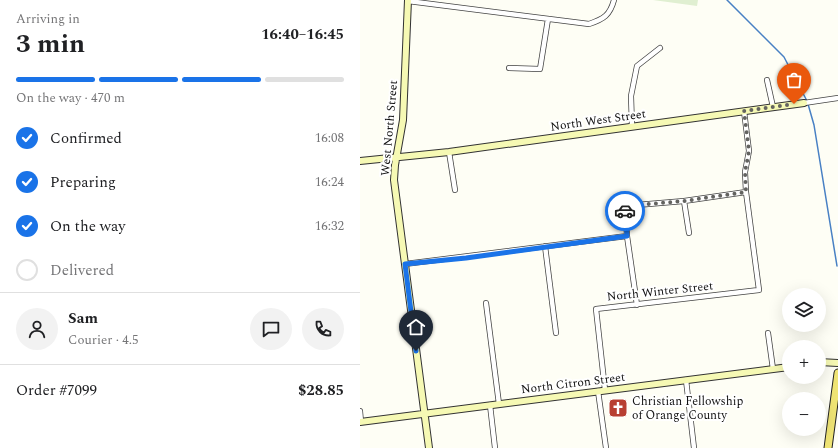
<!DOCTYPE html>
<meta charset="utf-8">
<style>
:root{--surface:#fff;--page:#f2f2f2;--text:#202124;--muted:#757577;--line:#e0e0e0;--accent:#1a73e8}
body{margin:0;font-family:Spectral,serif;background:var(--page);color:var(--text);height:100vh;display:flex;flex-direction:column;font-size:15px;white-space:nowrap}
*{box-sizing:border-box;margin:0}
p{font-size:13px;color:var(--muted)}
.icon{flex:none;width:22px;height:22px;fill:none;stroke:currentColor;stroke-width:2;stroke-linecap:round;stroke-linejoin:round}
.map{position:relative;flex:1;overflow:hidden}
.sheet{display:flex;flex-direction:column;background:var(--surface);width:360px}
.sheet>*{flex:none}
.fabs{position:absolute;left:422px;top:288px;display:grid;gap:8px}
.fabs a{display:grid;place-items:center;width:44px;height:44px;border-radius:50%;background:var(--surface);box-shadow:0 4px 16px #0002;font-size:20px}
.pin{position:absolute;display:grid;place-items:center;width:34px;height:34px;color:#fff;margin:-41px -17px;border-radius:50% 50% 50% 0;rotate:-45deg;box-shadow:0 0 4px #0007}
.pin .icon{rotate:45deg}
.courier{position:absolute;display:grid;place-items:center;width:40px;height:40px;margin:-20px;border:3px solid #1a73e8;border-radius:50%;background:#fff;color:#222;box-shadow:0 1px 5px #0007}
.overview em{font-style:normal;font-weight:700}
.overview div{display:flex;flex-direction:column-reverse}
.overview{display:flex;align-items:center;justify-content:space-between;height:68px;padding:0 16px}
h1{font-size:26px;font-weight:700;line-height:30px}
.bar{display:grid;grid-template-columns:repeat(4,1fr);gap:6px 4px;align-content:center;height:48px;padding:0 16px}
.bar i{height:5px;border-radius:3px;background:var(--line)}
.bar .selected{background:var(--accent)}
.bar p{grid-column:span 4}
.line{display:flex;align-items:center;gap:10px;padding:0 16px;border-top:1px solid var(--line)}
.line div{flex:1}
.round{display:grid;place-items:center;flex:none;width:42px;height:42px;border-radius:21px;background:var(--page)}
ol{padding:0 16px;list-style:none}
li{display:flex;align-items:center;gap:12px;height:44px}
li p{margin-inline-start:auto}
li .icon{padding:4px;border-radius:50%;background:var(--accent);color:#fff;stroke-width:4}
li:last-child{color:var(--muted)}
li i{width:22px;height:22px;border:2px solid var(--line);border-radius:50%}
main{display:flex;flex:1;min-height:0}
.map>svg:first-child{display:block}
.pitch{fill:#e0efd1}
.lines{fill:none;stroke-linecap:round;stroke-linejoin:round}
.stream{stroke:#4880c4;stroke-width:1.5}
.street-casing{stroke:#434343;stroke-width:6}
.secondary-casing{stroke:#323232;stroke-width:8}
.primary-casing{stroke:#212121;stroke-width:9}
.street{stroke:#fff;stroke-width:4.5}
.secondary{stroke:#f6f9b4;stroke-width:6}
.primary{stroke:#efe474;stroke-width:7}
.done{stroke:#636360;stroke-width:4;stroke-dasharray:0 7.2}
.route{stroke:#1a73e8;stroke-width:5}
.labels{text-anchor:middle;stroke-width:4;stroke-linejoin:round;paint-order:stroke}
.street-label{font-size:12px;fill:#101010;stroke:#fff}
.poi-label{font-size:12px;fill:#101010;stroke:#fff;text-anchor:start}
</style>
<main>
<section class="sheet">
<div class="overview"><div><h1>3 min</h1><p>Arriving in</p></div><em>16:40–16:45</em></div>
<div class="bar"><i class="selected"></i><i class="selected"></i><i class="selected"></i><i></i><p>On the way · 470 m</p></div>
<ol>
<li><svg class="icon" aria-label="check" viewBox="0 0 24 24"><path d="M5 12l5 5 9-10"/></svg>Confirmed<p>16:08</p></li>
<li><svg class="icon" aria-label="check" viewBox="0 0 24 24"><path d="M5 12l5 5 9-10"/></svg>Preparing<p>16:24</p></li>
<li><svg class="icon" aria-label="check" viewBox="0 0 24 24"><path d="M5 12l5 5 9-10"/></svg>On the way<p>16:32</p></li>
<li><i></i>Delivered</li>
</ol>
<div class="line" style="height:72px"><a class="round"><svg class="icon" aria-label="person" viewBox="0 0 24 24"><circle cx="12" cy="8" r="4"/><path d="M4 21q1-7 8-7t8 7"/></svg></a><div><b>Sam</b><p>Courier · 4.5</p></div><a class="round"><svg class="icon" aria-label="chat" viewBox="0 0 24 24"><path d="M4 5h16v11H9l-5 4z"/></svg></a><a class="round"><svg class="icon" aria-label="phone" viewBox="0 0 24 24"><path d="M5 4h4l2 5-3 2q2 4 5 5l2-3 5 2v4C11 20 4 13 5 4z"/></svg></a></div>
<div class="line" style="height:52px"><div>Order #7099</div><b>$28.85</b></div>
</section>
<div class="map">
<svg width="478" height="448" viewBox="0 0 478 448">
<rect width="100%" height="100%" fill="#fefef5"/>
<path class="pitch" d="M 293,0 L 338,0 L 337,6 Z"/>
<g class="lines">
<path class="stream" d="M 367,0 L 424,57 L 447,101
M 448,104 L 454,125 L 477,266"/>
<g class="street-casing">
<path id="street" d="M 48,1 L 229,24 C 244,19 250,15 254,0
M 149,68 L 180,69 L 188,19
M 407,80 L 413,107
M 444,103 L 478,98
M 272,126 L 271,96 L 277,66 L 300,48
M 89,152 L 95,190
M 324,201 L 329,233
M 185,246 L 196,333
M 45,264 L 267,236
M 126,303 L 139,404
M 277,305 L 267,236 L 265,206 L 324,201 L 386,192
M 408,333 L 413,369
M 326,380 L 334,448
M 245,390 L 236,309 L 399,290 L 386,192 L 385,172 L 389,151 L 384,111
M 238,391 L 246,448
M 130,405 L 135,448
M 0,411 L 1,422"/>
</g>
<g class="secondary-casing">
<path id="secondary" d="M 48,0 L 43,120 L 35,165 L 34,180 L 69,448
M 0,161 L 89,152 L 444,103
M 459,362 L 478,363
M 0,422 L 429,367"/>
</g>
<g class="primary-casing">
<path id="primary" d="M 468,448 L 478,373"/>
</g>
<use href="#street" class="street"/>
<use href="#secondary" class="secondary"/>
<use href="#primary" class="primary"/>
</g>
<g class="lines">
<path class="done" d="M 265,211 L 265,206 L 324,201 L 386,192 L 385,172 L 389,151 L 384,111 L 434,104"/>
<path class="route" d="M 56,351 L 45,264 L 106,258 L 267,236 L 265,211"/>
</g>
<defs>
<g id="church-square" transform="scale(1)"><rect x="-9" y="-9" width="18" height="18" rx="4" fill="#b83f31" stroke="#fff"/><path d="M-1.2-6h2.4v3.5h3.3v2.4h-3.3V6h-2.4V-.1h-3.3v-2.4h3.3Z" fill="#fff"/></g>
</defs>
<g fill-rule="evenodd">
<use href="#church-square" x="258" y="408"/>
</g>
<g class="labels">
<g class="street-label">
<text transform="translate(238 120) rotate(-8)" y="4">North West Street</text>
<text transform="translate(29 128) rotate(-85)" y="4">West North Street</text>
<text transform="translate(300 291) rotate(-6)" y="4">North Winter Street</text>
<text transform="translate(213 383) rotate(-7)" y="4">North Citron Street</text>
</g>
<g class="poi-label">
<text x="272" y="405">Christian Fellowship<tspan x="272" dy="14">of Orange County</tspan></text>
</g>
</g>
</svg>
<div class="fabs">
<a><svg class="icon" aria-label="layers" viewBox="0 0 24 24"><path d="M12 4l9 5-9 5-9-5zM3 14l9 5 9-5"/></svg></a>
<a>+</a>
<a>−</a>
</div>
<div class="pin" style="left:434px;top:104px;background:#ea580c"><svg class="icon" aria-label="bag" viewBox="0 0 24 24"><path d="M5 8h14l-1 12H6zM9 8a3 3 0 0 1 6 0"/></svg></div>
<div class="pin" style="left:56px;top:351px;background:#1f2937"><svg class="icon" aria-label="home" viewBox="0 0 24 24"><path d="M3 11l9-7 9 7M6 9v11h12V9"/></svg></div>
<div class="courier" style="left:265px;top:211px"><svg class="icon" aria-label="car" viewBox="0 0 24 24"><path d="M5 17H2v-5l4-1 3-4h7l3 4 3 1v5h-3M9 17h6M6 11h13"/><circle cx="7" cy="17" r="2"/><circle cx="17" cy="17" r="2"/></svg></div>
</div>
</main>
